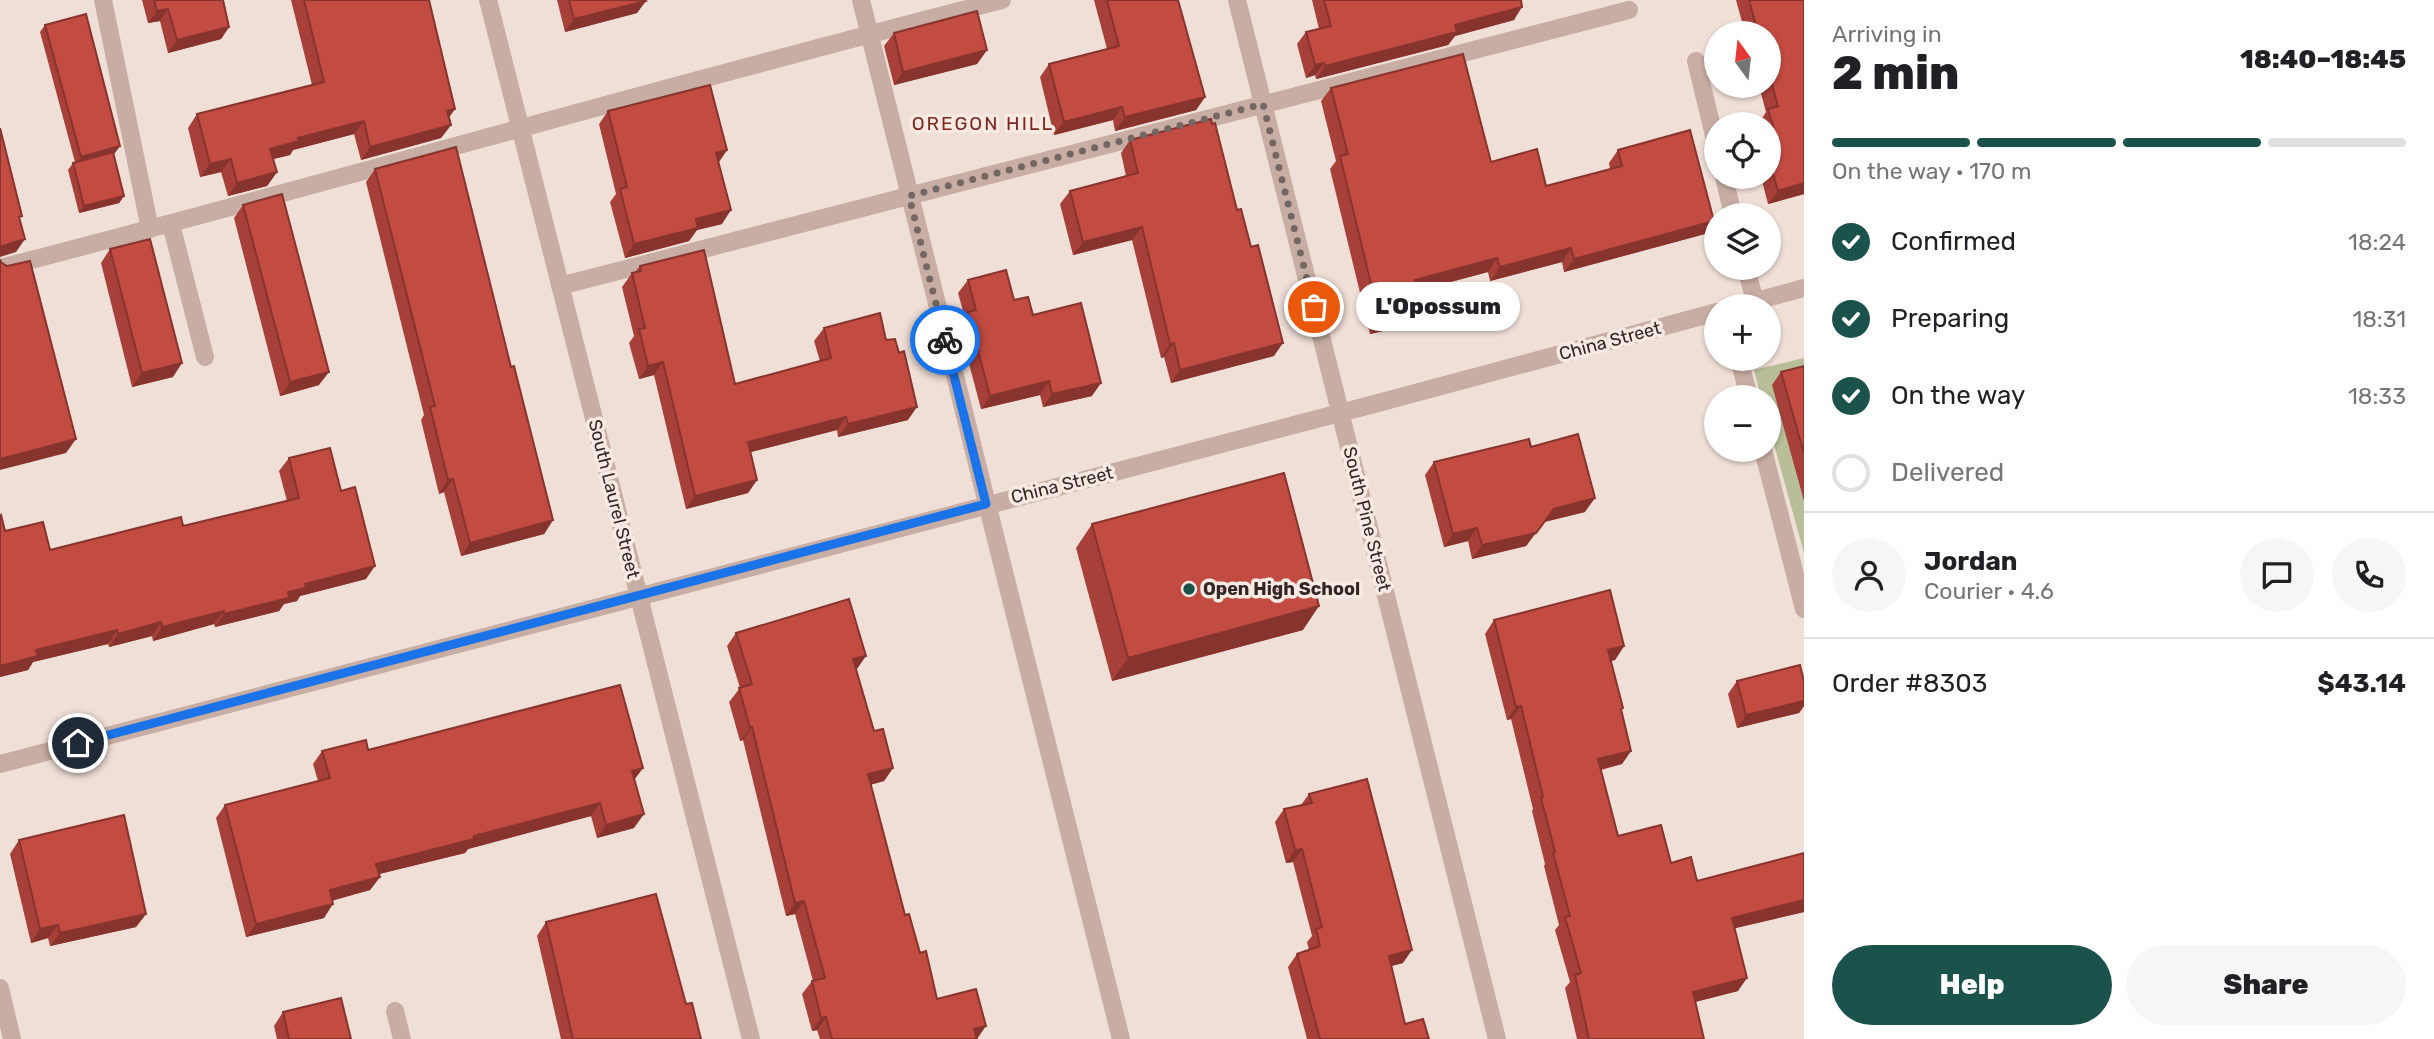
<!DOCTYPE html>
<meta charset="utf-8">
<style>
:root{--surface:#fff;--page:#f6f6f6;--text:#202124;--muted:#757577;--line:#e0e0e0;--accent:#1c524c}
body{margin:0;font-family:Rubik,sans-serif;background:var(--page);color:var(--text);height:100vh;display:flex;flex-direction:column;font-size:26px;white-space:nowrap}
*{box-sizing:border-box;margin:0}
p{font-size:23px;color:var(--muted)}
.icon{flex:none;width:38px;height:38px;fill:none;stroke:currentColor;stroke-width:2;stroke-linecap:round;stroke-linejoin:round}
.map{position:relative;flex:1;overflow:hidden}
.side{display:flex;flex-direction:column;background:var(--surface);width:630px}
.side>*{flex:none}
.needle{width:46px;rotate:345deg}
.controls{position:absolute;left:1704px;top:21px;display:grid;gap:14px}
.controls a{display:grid;place-items:center;width:77px;height:77px;border-radius:50%;background:var(--surface);box-shadow:0 2px 5px #0004;font-size:35px}
.pin{position:absolute;display:grid;place-items:center;width:60px;height:60px;color:#fff;margin:-30px;border:4px solid #fff;border-radius:50%;box-shadow:0 2px 7px #0007}
.courier{position:absolute;display:grid;place-items:center;width:70px;height:70px;margin:-35px;border:5px solid #1a73e8;border-radius:50%;background:#fff;color:#222;box-shadow:0 2px 9px #0007}
.bubble{position:absolute;height:49px;border-radius:24px;background:var(--surface);box-shadow:0 2px 5px #0004;font-size:23px;font-weight:800;line-height:49px;text-align:center}
.summary em{font-style:normal;font-weight:800}
.summary div{display:flex;flex-direction:column-reverse}
.summary{display:flex;align-items:center;justify-content:space-between;height:119px;padding:0 28px}
h1{font-size:46px;font-weight:800;line-height:52px}
.bar{display:grid;grid-template-columns:repeat(4,1fr);gap:10px 7px;align-content:center;height:84px;padding:0 28px}
.bar i{height:9px;border-radius:5px;background:var(--line)}
.bar .current{background:var(--accent)}
.bar p{grid-column:span 4}
.line{display:flex;align-items:center;gap:18px;padding:0 28px;border-top:2px solid var(--line)}
.line div{flex:1}
.round{display:grid;place-items:center;flex:none;width:74px;height:74px;border-radius:37px;background:var(--page)}
ol{padding:0 28px;list-style:none}
li{display:flex;align-items:center;gap:21px;height:77px}
li p{margin-inline-start:auto}
li .icon{padding:7px;border-radius:50%;background:var(--accent);color:#fff;stroke-width:4}
li:last-child{color:var(--muted)}
li i{width:38px;height:38px;border:4px solid var(--line);border-radius:50%}
.cta{display:flex;gap:14px;margin-top:auto;padding:14px 28px}
.cta a{flex:1;height:80px;border-radius:42px;background:var(--accent);color:#fff;font-size:28px;font-weight:800;line-height:80px;text-align:center}
.cta a+a{background:var(--page);color:var(--text)}
main{display:flex;flex:1;min-height:0}
.map>svg:first-child{display:block}
.park{fill:#b7be98}
.lines{fill:none;stroke-linecap:round;stroke-linejoin:round}
.minor{stroke:#c7ada3;stroke-width:18}
.wall{fill:#a74039}
.shaded-wall{fill:#88342e}
.building{fill:#c24b42;stroke:#88342e;stroke-width:2}
.done{stroke:#746763;stroke-width:7;stroke-dasharray:0 12.6}
.route{stroke:#1a73e8;stroke-width:9}
.poi-dot{fill:#1c524c;stroke:#f8eae2;stroke-width:2.5}
.labels{text-anchor:middle;stroke-width:7;stroke-linejoin:round;paint-order:stroke}
.street-label{font-size:18px;fill:#322725;stroke:#f8eae2}
.poi-label{font-size:18px;font-weight:bold;fill:#322725;stroke:#f8eae2;text-anchor:start}
.neighbourhood-label{font-size:19px;letter-spacing:2px;fill:#7e2721;stroke:#f8eae2}
</style>
<main>
<div class="map">
<svg width="1804" height="1039" viewBox="0 0 1804 1039">
<rect width="100%" height="100%" fill="#f0dfd7"/>
<path class="park" d="M 1804,358 L 1804,553 L 1769,426 L 1769,397 L 1761,397 L 1754,370 Z"/>
<g class="lines">
<path class="minor" d="M 103,0 L 150,229
M 488,0 L 751,1039
M 861,0 L 1121,1039
M 1237,0 L 1497,1039
M 1696,61 L 1717,148
M 1724,177 L 1733,215
M 171,224 L 205,357
M 0,268 C 335,182 667,85 1002,0
M 1746,268 L 1755,301
M 560,286 L 1629,10
M 1737,306 L 1804,288
M 1739,359 L 1749,397
M 1763,450 L 1804,609
M 0,764 L 1378,403 L 1717,312
M 0,988 L 12,1039
M 395,1011 L 402,1039"/>
</g>
<path class="wall" d="M 142,0 L 223,0 L 229,27 L 221,39 L 168,53 L 160,21 L 148,23 Z
M 291,0 L 429,0 L 451,125 L 441,138 L 361,160 L 354,134 L 293,150 L 290,155 L 273,159 L 277,172 L 267,186 L 228,196 L 221,172 L 200,177 L 188,128 L 197,114 L 312,85 Z
M 557,0 L 645,0 L 637,13 L 565,32 Z
M 1094,0 L 1178,0 L 1205,97 L 1196,110 L 1115,131 L 1113,120 L 1054,135 L 1040,77 L 1049,64 L 1107,49 Z
M 1312,0 L 1521,0 L 1514,20 L 1455,36 L 1448,45 L 1316,79 L 1315,75 L 1306,78 L 1297,44 L 1306,32 L 1319,29 Z
M 1736,0 L 1804,0 L 1804,194 L 1768,204 L 1761,177 L 1769,177 L 1769,124 L 1759,124 L 1759,123 L 1766,112 L 1759,86 L 1769,86 L 1769,33 L 1745,33 Z
M 45,25 L 115,153 L 113,154 L 124,196 L 119,203 L 79,213 L 68,170 L 73,163 L 75,162 L 40,32 Z
M 894,33 L 987,50 L 977,64 L 894,85 L 884,46 Z
M 1331,88 L 1546,186 L 1610,169 L 1609,163 L 1618,150 L 1714,221 L 1705,234 L 1564,272 L 1562,262 L 1490,281 L 1488,272 L 1417,291 L 1422,310 L 1413,324 L 1370,334 L 1330,169 L 1336,161 L 1321,101 Z
M 608,111 L 727,150 L 719,162 L 722,224 L 697,230 L 689,241 L 625,258 L 610,202 L 616,194 L 599,124 Z
M 1130,140 L 1274,356 L 1171,383 L 1164,357 L 1161,358 L 1132,240 L 1073,255 L 1060,204 L 1070,191 L 1126,176 L 1121,153 Z
M 375,169 L 511,367 L 553,520 L 544,534 L 461,556 L 444,492 L 439,494 L 421,420 L 424,415 L 366,182 Z
M 243,205 L 319,385 L 280,396 L 234,218 Z
M 110,249 L 173,377 L 132,387 L 101,263 Z
M 640,266 L 735,384 L 820,361 L 814,341 L 824,328 L 908,420 L 838,437 L 837,430 L 751,452 L 757,480 L 748,493 L 686,509 L 654,375 L 639,379 L 629,343 L 634,336 L 622,287 L 632,273 L 635,272 Z
M 968,280 L 1014,300 L 1033,315 L 1092,396 L 1043,407 L 1040,395 L 981,409 L 959,326 L 965,318 L 958,293 Z
M 1804,366 L 1804,501 L 1772,385 L 1781,372 Z
M 1531,447 L 1585,512 L 1544,522 L 1526,546 L 1472,559 L 1468,541 L 1444,547 L 1425,475 L 1434,462 Z
M 289,458 L 341,491 L 366,579 L 300,596 L 297,601 L 284,604 L 279,611 L 215,627 L 214,624 L 153,641 L 152,636 L 109,647 L 108,644 L 33,662 L 28,670 L 0,677 L 0,516 L 5,531 L 50,550 L 183,526 L 287,501 L 279,471 Z
M 1092,524 L 1303,630 L 1112,681 L 1076,548 Z
M 1494,620 L 1624,646 L 1615,660 L 1610,661 L 1623,708 L 1621,711 L 1631,751 L 1622,764 L 1601,770 L 1618,836 L 1671,863 L 1697,881 L 1804,853 L 1804,912 L 1735,928 L 1738,991 L 1695,1002 L 1704,1039 L 1577,1039 L 1565,988 L 1570,982 L 1555,930 L 1559,925 L 1544,866 L 1545,864 L 1532,811 L 1533,809 L 1511,719 L 1507,720 L 1485,634 Z
M 736,633 L 857,669 L 856,669 L 874,731 L 893,768 L 884,781 L 870,785 L 905,915 L 937,999 L 977,1039 L 820,1039 L 817,1030 L 812,1031 L 802,994 L 812,981 L 813,981 L 795,914 L 786,916 L 743,740 L 740,741 L 729,702 L 740,688 L 727,646 Z
M 1737,681 L 1804,681 L 1804,706 L 1799,713 L 1737,728 L 1728,694 Z
M 368,750 L 643,768 L 634,780 L 634,828 L 597,838 L 591,816 L 468,849 L 465,853 L 379,874 L 380,877 L 370,890 L 332,900 L 324,918 L 246,937 L 216,818 L 225,805 L 318,781 L 313,764 L 322,751 Z
M 1309,794 L 1403,963 L 1391,966 L 1405,1024 L 1429,1039 L 1307,1039 L 1288,967 L 1297,954 L 1309,950 L 1307,942 L 1312,936 L 1293,862 L 1286,863 L 1275,822 L 1284,809 L 1301,805 Z
M 19,840 L 146,914 L 136,927 L 50,946 L 48,938 L 31,943 L 10,854 Z
M 546,922 L 686,1004 L 701,1039 L 561,1039 L 537,936 Z
M 283,1012 L 351,1039 L 277,1039 L 274,1026 Z"/>
<path class="shaded-wall" d="M 646,1 L 637,13 L 565,32 L 574,19 Z
M 1522,7 L 1514,20 L 1455,36 L 1448,45 L 1316,79 L 1325,66 L 1455,25 Z
M 168,9 L 160,21 L 148,23 L 157,11 Z
M 229,27 L 221,39 L 168,53 L 177,40 Z
M 987,50 L 977,64 L 894,85 L 903,72 Z
M 1324,63 L 1315,75 L 1306,78 L 1315,65 Z
M 1205,97 L 1196,110 L 1115,131 L 1125,117 Z
M 1122,107 L 1113,120 L 1054,135 L 1064,122 Z
M 455,109 L 446,122 L 447,111 Z
M 364,121 L 354,134 L 293,150 L 290,155 L 261,162 L 270,149 L 298,138 Z
M 451,125 L 441,138 L 361,160 L 370,147 Z
M 120,146 L 115,153 L 76,164 L 81,157 Z
M 727,150 L 718,163 L 716,153 Z
M 231,159 L 221,172 L 200,177 L 210,164 Z
M 277,172 L 267,186 L 228,196 L 237,183 Z
M 1804,183 L 1804,194 L 1768,204 L 1778,191 Z
M 124,196 L 119,203 L 79,213 L 84,206 Z
M 731,210 L 722,224 L 697,230 L 689,241 L 625,258 L 634,244 L 696,219 Z
M 1714,221 L 1705,234 L 1564,272 L 1574,259 Z
M 1142,227 L 1132,240 L 1073,255 L 1083,242 Z
M 25,239 L 16,252 L 0,257 L 0,249 L 2,246 Z
M 1571,248 L 1562,262 L 1490,281 L 1500,267 Z
M 1497,258 L 1488,272 L 1405,294 L 1415,280 Z
M 1422,310 L 1413,324 L 1370,334 L 1380,321 Z
M 1174,343 L 1164,357 L 1161,358 L 1170,344 Z
M 1283,343 L 1274,356 L 1171,383 L 1180,370 Z
M 663,362 L 654,375 L 639,379 L 648,366 Z
M 182,363 L 173,377 L 132,387 L 142,373 Z
M 329,372 L 319,385 L 280,396 L 290,382 Z
M 1049,381 L 1040,395 L 981,409 L 990,396 Z
M 1101,383 L 1092,396 L 1043,407 L 1052,394 Z
M 917,407 L 908,420 L 838,437 L 848,424 Z
M 846,417 L 837,430 L 739,455 L 748,442 Z
M 76,439 L 66,453 L 0,470 L 0,459 Z
M 453,479 L 444,492 L 439,494 L 448,480 Z
M 757,480 L 748,493 L 686,509 L 695,496 Z
M 1595,498 L 1585,512 L 1544,522 L 1526,546 L 1472,559 L 1482,545 L 1554,509 Z
M 553,520 L 544,534 L 461,556 L 470,543 Z
M 1477,528 L 1468,541 L 1444,547 L 1453,534 Z
M 375,566 L 366,579 L 300,596 L 297,601 L 284,604 L 279,611 L 215,627 L 224,614 L 288,592 L 305,584 Z
M 1319,606 L 1303,630 L 1112,681 L 1128,658 Z
M 224,611 L 214,624 L 153,641 L 162,627 Z
M 161,622 L 152,636 L 109,647 L 118,634 Z
M 117,630 L 108,644 L 33,662 L 28,670 L 0,677 L 0,666 L 36,650 Z
M 1624,646 L 1615,660 L 1598,664 L 1608,650 Z
M 866,656 L 857,669 L 844,673 L 853,659 Z
M 1804,701 L 1804,706 L 1799,713 L 1737,728 L 1746,715 Z
M 1521,706 L 1511,719 L 1507,720 L 1516,707 Z
M 752,727 L 743,740 L 740,741 L 750,728 Z
M 1631,751 L 1622,764 L 1589,772 L 1598,759 Z
M 643,768 L 633,781 L 632,771 Z
M 893,768 L 884,781 L 858,788 L 868,774 Z
M 600,803 L 591,816 L 468,849 L 465,853 L 367,877 L 376,864 Z
M 644,814 L 634,828 L 597,838 L 606,825 Z
M 1302,849 L 1293,862 L 1286,863 L 1295,850 Z
M 380,877 L 370,890 L 321,904 L 330,890 Z
M 1804,900 L 1804,912 L 1723,931 L 1732,918 Z
M 804,901 L 795,914 L 786,916 L 795,903 Z
M 333,904 L 324,918 L 246,937 L 256,924 Z
M 146,914 L 136,927 L 50,946 L 60,933 Z
M 58,925 L 48,938 L 31,943 L 40,929 Z
M 1412,950 L 1403,963 L 1380,969 L 1389,956 Z
M 1747,978 L 1738,991 L 1683,1005 L 1693,992 Z
M 826,1017 L 817,1030 L 812,1031 L 821,1018 Z
M 986,1026 L 977,1039 L 974,1029 Z"/>
<path class="building" d="M 154,0 L 223,0 L 229,27 L 177,40 L 168,9 L 157,11 Z
M 304,0 L 429,0 L 455,109 L 447,111 L 451,125 L 370,147 L 364,121 L 298,138 L 299,141 L 270,149 L 277,172 L 237,183 L 231,159 L 210,164 L 197,114 L 324,82 Z
M 569,0 L 645,0 L 646,1 L 574,19 Z
M 1107,0 L 1178,0 L 1205,97 L 1125,117 L 1122,107 L 1064,122 L 1049,64 L 1119,46 Z
M 1324,0 L 1521,0 L 1522,7 L 1455,25 L 1457,32 L 1325,66 L 1324,63 L 1315,65 L 1306,32 L 1331,26 Z
M 1749,0 L 1804,0 L 1804,183 L 1778,191 L 1769,160 L 1769,142 L 1777,140 L 1768,109 L 1778,106 L 1769,74 L 1769,33 L 1758,33 Z
M 977,11 L 987,50 L 903,72 L 894,33 Z
M 86,14 L 120,146 L 81,157 L 45,25 Z
M 1463,54 L 1491,162 L 1537,149 L 1546,186 L 1622,166 L 1618,150 L 1690,130 L 1714,221 L 1574,259 L 1571,248 L 1500,267 L 1497,258 L 1415,280 L 1422,310 L 1380,321 L 1340,156 L 1348,154 L 1331,88 Z
M 710,85 L 727,150 L 716,153 L 731,210 L 696,219 L 698,228 L 634,244 L 620,189 L 627,187 L 608,111 Z
M 1211,119 L 1212,124 L 1215,123 L 1237,210 L 1241,209 L 1251,247 L 1258,245 L 1283,343 L 1180,370 L 1174,343 L 1170,344 L 1142,227 L 1083,242 L 1070,191 L 1138,173 L 1130,140 Z
M 0,128 L 22,216 L 19,217 L 25,239 L 2,246 L 0,252 Z
M 456,147 L 511,367 L 514,366 L 553,520 L 470,543 L 453,479 L 448,480 L 430,407 L 435,406 L 375,169 Z
M 113,152 L 124,196 L 84,206 L 73,163 Z
M 282,194 L 329,372 L 290,382 L 243,205 Z
M 150,239 L 182,363 L 142,373 L 110,249 Z
M 704,250 L 735,384 L 831,358 L 824,328 L 880,313 L 886,340 L 895,339 L 899,353 L 904,351 L 917,407 L 848,424 L 846,417 L 748,442 L 757,480 L 695,496 L 663,362 L 648,366 L 639,329 L 645,328 L 632,273 L 641,271 L 640,266 Z
M 0,260 L 2,263 L 7,266 L 30,261 L 76,439 L 0,459 Z
M 1006,270 L 1014,300 L 1028,297 L 1033,315 L 1081,303 L 1101,383 L 1052,394 L 1049,381 L 990,396 L 968,312 L 976,310 L 968,280 Z
M 1804,366 L 1804,454 L 1781,372 Z
M 1578,434 L 1595,498 L 1554,509 L 1536,533 L 1482,545 L 1477,528 L 1453,534 L 1434,462 L 1529,439 L 1531,447 Z
M 330,448 L 341,491 L 355,487 L 375,566 L 305,584 L 306,588 L 288,592 L 289,598 L 224,614 L 224,611 L 162,627 L 161,622 L 118,634 L 117,630 L 36,650 L 38,656 L 0,666 L 0,516 L 1,515 L 5,531 L 43,522 L 50,550 L 181,517 L 183,526 L 299,498 L 289,458 Z
M 1284,473 L 1319,606 L 1128,658 L 1092,524 Z
M 1610,590 L 1624,646 L 1608,650 L 1623,708 L 1621,709 L 1631,751 L 1598,759 L 1618,836 L 1661,825 L 1671,863 L 1691,857 L 1697,881 L 1804,853 L 1804,900 L 1732,918 L 1747,978 L 1693,992 L 1704,1039 L 1589,1039 L 1575,975 L 1581,973 L 1565,917 L 1570,916 L 1553,853 L 1555,852 L 1541,798 L 1543,797 L 1521,706 L 1516,707 L 1494,620 Z
M 849,599 L 866,656 L 853,659 L 874,731 L 883,729 L 893,768 L 868,774 L 905,915 L 909,914 L 920,953 L 926,951 L 937,999 L 976,989 L 986,1026 L 974,1029 L 977,1039 L 832,1039 L 826,1017 L 821,1018 L 812,981 L 825,978 L 804,901 L 795,903 L 752,727 L 750,728 L 739,688 L 752,684 L 736,633 Z
M 1800,665 L 1804,681 L 1804,701 L 1746,715 L 1737,681 Z
M 620,685 L 643,768 L 632,771 L 644,814 L 606,825 L 600,803 L 474,836 L 474,839 L 376,864 L 380,877 L 330,890 L 333,904 L 256,924 L 225,805 L 330,778 L 322,751 L 366,740 L 368,750 Z
M 1367,779 L 1412,950 L 1389,956 L 1405,1024 L 1423,1019 L 1429,1039 L 1320,1039 L 1297,954 L 1320,946 L 1316,929 L 1322,927 L 1302,849 L 1295,850 L 1284,809 L 1312,803 L 1309,794 Z
M 124,815 L 146,914 L 60,933 L 58,925 L 40,929 L 19,840 Z
M 656,894 L 686,1004 L 692,1003 L 701,1039 L 573,1039 L 546,922 Z
M 341,998 L 351,1039 L 289,1039 L 283,1012 Z"/>
<g class="lines">
<path class="done" d="M 945,340 L 909,196 L 1263,104 L 1314,307"/>
<path class="route" d="M 78,743 L 986,504 L 945,340"/>
</g>
<circle class="poi-dot" cx="1189" cy="589" r="7"/>
<g class="labels">
<g class="street-label">
<text transform="translate(1610 341) rotate(-15)" y="6">China Street</text>
<text transform="translate(1062 485) rotate(-14)" y="6">China Street</text>
<text transform="translate(614 499) rotate(76)" y="6">South Laurel Street</text>
<text transform="translate(1367 519) rotate(76)" y="6">South Pine Street</text>
</g>
<g class="poi-label">
<text x="1203" y="595">Open High School</text>
</g>
<g class="neighbourhood-label">
<text x="983" y="130">OREGON HILL</text>
</g>
</g>
</svg>
<div class="controls">
<a><svg class="needle" viewBox="-14 -14 28 28"><path d="M0-13l5 13h-10z" fill="#e53935"/><path d="M0 13l5-13h-10z" fill="#757577"/></svg></a>
<a><svg class="icon" aria-label="locate" viewBox="0 0 24 24"><circle cx="12" cy="12" r="6"/><path d="M12 2v4M12 18v4M2 12h4M18 12h4"/></svg></a>
<a><svg class="icon" aria-label="layers" viewBox="0 0 24 24"><path d="M12 4l9 5-9 5-9-5zM3 14l9 5 9-5"/></svg></a>
<a>+</a>
<a>−</a>
</div>
<div class="pin" style="left:1314px;top:307px;background:#ea580c"><svg class="icon" aria-label="bag" viewBox="0 0 24 24"><path d="M5 8h14l-1 12H6zM9 8a3 3 0 0 1 6 0"/></svg></div>
<div class="pin" style="left:78px;top:743px;background:#1f2937"><svg class="icon" aria-label="home" viewBox="0 0 24 24"><path d="M3 11l9-7 9 7M6 9v11h12V9"/></svg></div>
<div class="courier" style="left:945px;top:340px"><svg class="icon" aria-label="bike" viewBox="0 0 24 24"><circle cx="6" cy="16" r="4"/><circle cx="18" cy="16" r="4"/><path d="M6 16l4-8h5l3 8M10 8l3 8H6M13 5h3"/></svg></div>
<div class="bubble" style="left:1356px;top:282px;width:164px">L'Opossum</div>
</div>
<section class="side">
<div class="summary"><div><h1>2 min</h1><p>Arriving in</p></div><em>18:40–18:45</em></div>
<div class="bar"><i class="current"></i><i class="current"></i><i class="current"></i><i></i><p>On the way · 170 m</p></div>
<ol>
<li><svg class="icon" aria-label="check" viewBox="0 0 24 24"><path d="M5 12l5 5 9-10"/></svg>Confirmed<p>18:24</p></li>
<li><svg class="icon" aria-label="check" viewBox="0 0 24 24"><path d="M5 12l5 5 9-10"/></svg>Preparing<p>18:31</p></li>
<li><svg class="icon" aria-label="check" viewBox="0 0 24 24"><path d="M5 12l5 5 9-10"/></svg>On the way<p>18:33</p></li>
<li><i></i>Delivered</li>
</ol>
<div class="line" style="height:126px"><a class="round"><svg class="icon" aria-label="person" viewBox="0 0 24 24"><circle cx="12" cy="8" r="4"/><path d="M4 21q1-7 8-7t8 7"/></svg></a><div><b>Jordan</b><p>Courier · 4.6</p></div><a class="round"><svg class="icon" aria-label="chat" viewBox="0 0 24 24"><path d="M4 5h16v11H9l-5 4z"/></svg></a><a class="round"><svg class="icon" aria-label="phone" viewBox="0 0 24 24"><path d="M5 4h4l2 5-3 2q2 4 5 5l2-3 5 2v4C11 20 4 13 5 4z"/></svg></a></div>
<div class="line" style="height:91px"><div>Order #8303</div><b>$43.14</b></div>
<div class="cta"><a>Help</a><a>Share</a></div>
</section>
</main>
